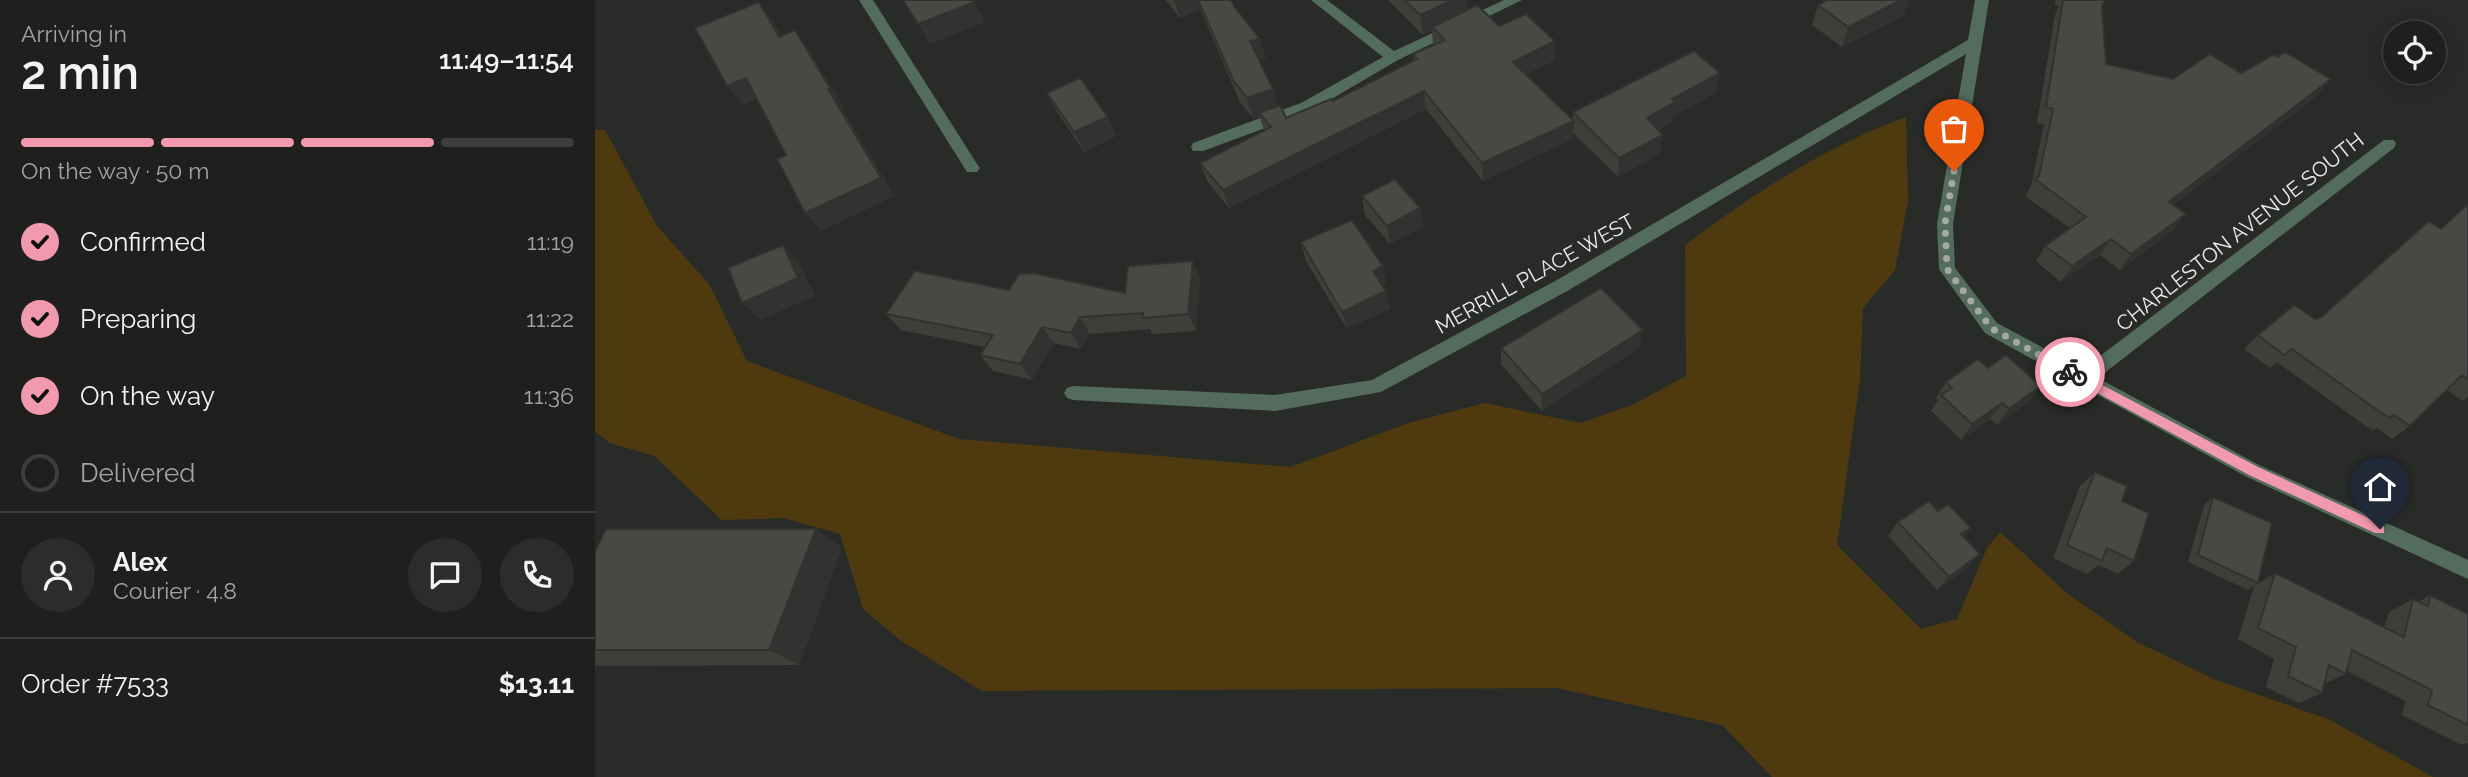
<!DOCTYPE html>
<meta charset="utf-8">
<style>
:root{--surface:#1f201e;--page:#2c2d2b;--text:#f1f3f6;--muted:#a1a3a4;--line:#3c3e3c;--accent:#f29aad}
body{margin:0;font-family:Raleway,sans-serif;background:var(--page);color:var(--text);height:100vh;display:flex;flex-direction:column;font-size:26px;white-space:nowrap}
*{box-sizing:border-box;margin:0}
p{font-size:23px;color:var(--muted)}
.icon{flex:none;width:38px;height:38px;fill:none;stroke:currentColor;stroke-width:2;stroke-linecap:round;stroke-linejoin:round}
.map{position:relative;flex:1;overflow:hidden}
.drawer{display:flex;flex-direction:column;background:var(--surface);width:595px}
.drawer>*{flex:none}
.fabs{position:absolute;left:1788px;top:21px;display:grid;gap:14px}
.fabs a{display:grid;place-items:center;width:63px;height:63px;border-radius:50%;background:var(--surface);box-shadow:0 4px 18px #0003,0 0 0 2px var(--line);font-size:35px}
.pin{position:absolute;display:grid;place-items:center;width:60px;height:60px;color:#fff;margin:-72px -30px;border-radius:50% 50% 50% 0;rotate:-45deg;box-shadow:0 0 7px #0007}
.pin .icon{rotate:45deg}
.courier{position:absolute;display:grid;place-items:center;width:70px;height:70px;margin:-35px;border:5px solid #f29aad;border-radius:50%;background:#fff;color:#222;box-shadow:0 2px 9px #0007}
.head em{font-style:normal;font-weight:600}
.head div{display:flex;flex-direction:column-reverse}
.head{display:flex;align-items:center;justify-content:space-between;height:119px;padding:0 21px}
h1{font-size:46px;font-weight:600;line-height:52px}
.bar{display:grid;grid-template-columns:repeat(4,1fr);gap:10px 7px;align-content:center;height:84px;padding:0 21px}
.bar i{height:9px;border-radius:5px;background:var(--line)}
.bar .selected{background:var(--accent)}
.bar p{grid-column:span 4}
.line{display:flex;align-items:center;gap:18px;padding:0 21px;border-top:2px solid var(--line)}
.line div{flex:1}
.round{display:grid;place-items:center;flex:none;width:74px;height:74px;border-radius:37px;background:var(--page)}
ol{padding:0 21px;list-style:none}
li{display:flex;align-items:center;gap:21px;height:77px}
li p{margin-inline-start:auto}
li .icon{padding:7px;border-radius:50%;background:var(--accent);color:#111;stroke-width:4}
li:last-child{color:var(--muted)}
li i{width:38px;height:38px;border:4px solid var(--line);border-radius:50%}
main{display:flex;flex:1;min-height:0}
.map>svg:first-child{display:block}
.green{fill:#4e3a0e}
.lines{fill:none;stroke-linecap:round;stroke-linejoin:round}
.minor{fill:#536c5e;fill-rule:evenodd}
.wall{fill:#3e3e3a}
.shaded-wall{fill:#323230}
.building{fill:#484844;stroke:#323230;stroke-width:2}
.route{fill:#f29aad}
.done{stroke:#a6a8a5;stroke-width:7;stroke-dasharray:0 12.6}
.labels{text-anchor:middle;stroke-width:5;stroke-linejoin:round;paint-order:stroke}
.street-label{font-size:21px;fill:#eaece9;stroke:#292b28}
</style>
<main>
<section class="drawer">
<div class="head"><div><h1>2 min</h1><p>Arriving in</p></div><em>11:49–11:54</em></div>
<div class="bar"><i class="selected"></i><i class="selected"></i><i class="selected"></i><i></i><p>On the way · 50 m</p></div>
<ol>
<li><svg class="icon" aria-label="check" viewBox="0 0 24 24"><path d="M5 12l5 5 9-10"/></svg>Confirmed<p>11:19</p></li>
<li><svg class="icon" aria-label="check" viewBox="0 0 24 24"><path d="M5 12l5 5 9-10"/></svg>Preparing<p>11:22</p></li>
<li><svg class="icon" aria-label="check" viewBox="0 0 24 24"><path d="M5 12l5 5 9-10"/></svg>On the way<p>11:36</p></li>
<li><i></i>Delivered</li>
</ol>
<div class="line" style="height:126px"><a class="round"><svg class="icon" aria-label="person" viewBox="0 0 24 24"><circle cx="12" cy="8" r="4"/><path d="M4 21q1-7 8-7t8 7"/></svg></a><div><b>Alex</b><p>Courier · 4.8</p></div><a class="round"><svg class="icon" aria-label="chat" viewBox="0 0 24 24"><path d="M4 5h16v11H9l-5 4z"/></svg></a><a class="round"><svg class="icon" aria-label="phone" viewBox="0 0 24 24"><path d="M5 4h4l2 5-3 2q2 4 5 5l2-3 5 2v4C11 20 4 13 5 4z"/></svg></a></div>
<div class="line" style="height:91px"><div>Order #7533</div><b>$13.11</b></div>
</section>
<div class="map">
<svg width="1873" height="777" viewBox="0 0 1873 777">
<rect width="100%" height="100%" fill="#292b28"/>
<path class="green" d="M 1311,117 L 1313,201 L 1300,270 L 1268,308 L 1265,379 L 1242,545 L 1326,629 L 1362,619 L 1392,548 L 1405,532 L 1473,594 L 1542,642 L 1621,680 L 1733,719 L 1838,777 L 1177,777 L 1127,725 L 962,688 L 387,691 L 305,640 L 268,609 L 245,534 L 189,518 L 127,520 L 59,456 L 15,443 L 0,431 L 0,130 L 10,130 L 62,226 L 114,284 L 152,361 L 364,439 L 696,467 L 813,423 L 890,403 L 986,423 L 1039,404 L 1091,376 L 1090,245 C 1160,193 1229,147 1311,117 Z"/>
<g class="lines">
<path class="minor" d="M 264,0 L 278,0 L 382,164 L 385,168 L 382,172 L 372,172 Z
M 716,0 L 732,0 L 799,51 L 909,0 L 927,0 L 803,60 L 716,111 L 608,151 L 598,151 L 596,147 L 598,143 L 706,103 L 788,57 Z
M 1380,0 L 1394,0 L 1358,224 L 1360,268 L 1402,323 L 1488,369 L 1789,140 L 1799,140 L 1801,144 L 1799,148 L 1503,378 L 1664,465 L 1873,560 L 1873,579 L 1652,477 L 1390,333 L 1344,269 L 1342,224 L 1371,54 L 974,290 L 786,392 L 680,411 L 478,400 L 472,398 L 469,393 L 472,388 L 478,386 L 680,395 L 777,380 L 962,280 L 1373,40 Z"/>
</g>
<path class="wall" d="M 571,0 L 636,0 L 639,6 L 665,39 L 671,58 L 664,60 L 678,89 L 682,106 L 691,118 L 738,101 L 819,61 L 818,54 L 838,45 L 837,31 L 828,35 L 793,0 L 872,0 L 872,10 L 904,26 L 960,60 L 931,74 L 978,120 L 978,112 L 1121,93 L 1078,116 L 1077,122 L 1063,130 L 1065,154 L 1023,177 L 978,133 L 978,139 L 888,181 L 831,109 L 634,208 L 612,181 L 605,163 L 669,130 L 664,116 L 658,118 L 645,102 L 605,9 L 585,18 Z
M 1461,0 L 1510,0 L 1507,6 L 1511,64 L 1578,79 L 1646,73 L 1722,96 L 1578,205 L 1578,230 L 1525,270 L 1505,255 L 1466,282 L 1441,261 L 1450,246 L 1475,228 L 1430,196 L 1436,186 L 1449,125 L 1442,123 L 1460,15 L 1464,6 L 1459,4 Z
M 1223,5 L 1310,15 L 1247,47 L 1217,25 Z
M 452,93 L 513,117 L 521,136 L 489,152 L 462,112 Z
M 767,196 L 825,208 L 828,227 L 795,244 L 770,215 Z
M 1873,203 L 1873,397 L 1868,401 L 1852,390 L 1815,426 L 1797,439 L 1782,428 L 1778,431 L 1768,424 L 1682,362 L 1675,368 L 1649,349 L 1663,335 L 1725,318 L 1846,229 Z
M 706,242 L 792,284 L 788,286 L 795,309 L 752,329 L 711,261 Z
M 605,278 L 601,331 L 557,334 L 555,329 L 495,334 L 486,349 L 459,343 L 437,380 L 398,371 L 385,355 L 390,347 L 306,330 L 291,314 L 414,290 L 530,293 Z
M 1048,330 L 1045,347 L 947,411 L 906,364 L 906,348 Z
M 1393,368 L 1433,402 L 1402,425 L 1395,419 L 1366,440 L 1336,411 L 1343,400 L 1341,398 L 1351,382 Z
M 1500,472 L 1527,501 L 1539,561 L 1523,574 L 1503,565 L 1492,574 L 1458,558 L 1485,486 Z
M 1618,497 L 1663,583 L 1653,590 L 1593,562 L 1609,505 Z
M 1343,511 L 1376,528 L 1368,536 L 1373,567 L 1342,590 L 1293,536 L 1303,522 Z
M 221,529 L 247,548 L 204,665 L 0,666 L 0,551 Z
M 1680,573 L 1789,628 L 1794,612 L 1818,599 L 1823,602 L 1835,595 L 1873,614 L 1873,743 L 1867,745 L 1807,715 L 1810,701 L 1752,671 L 1751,674 L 1729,684 L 1727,693 L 1704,703 L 1671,687 L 1679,659 L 1643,639 L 1659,586 Z"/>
<path class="shaded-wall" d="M 579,0 L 602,0 L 605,9 L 585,18 Z
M 858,0 L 872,0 L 872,14 L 837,27 L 837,31 L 828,35 L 825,15 Z
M 1306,0 L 1315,0 L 1310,15 L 1247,47 L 1253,27 Z
M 164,2 L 179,22 L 199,56 L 184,37 Z
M 380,2 L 390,22 L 335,44 L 323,24 Z
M 200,30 L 214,50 L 249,107 L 247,108 L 300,196 L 226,231 L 210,213 Z
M 665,39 L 671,58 L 661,61 L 655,41 Z
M 960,41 L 960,60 L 918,80 L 918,62 Z
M 1125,73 L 1121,93 L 1078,116 L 1077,122 L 1049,137 L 1052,118 L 1077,99 Z
M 151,78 L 167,97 L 148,105 L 132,86 Z
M 1736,79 L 1722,96 L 1562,218 L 1574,202 Z
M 678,89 L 683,109 L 664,113 L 664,116 L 658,118 L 652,98 Z
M 829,91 L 831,109 L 634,208 L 628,190 Z
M 513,117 L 521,136 L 489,152 L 479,132 Z
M 979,121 L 978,139 L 888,181 L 887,163 Z
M 1068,135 L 1065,154 L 1023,177 L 1024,158 Z
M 825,208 L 828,227 L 795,244 L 792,226 Z
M 1591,214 L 1578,230 L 1525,270 L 1536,254 Z
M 1516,239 L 1505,255 L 1466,282 L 1477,266 Z
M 188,245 L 205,263 L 220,296 L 166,320 L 147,303 Z
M 598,261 L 605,278 L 601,331 L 593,314 Z
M 788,266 L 792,284 L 782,288 L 778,271 Z
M 791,291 L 795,309 L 752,329 L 747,312 Z
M 485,317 L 495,334 L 486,349 L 476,333 Z
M 447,327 L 459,343 L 437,380 L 425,364 Z
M 1048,330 L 1045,347 L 947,411 L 947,394 Z
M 1446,386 L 1433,402 L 1402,425 L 1414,409 Z
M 1407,403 L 1395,419 L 1366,440 L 1377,424 Z
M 221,529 L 247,548 L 204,665 L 174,650 Z
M 1385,554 L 1373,567 L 1342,590 L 1354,577 Z"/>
<path class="building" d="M 308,0 L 378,0 L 380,2 L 323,24 Z
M 603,0 L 636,0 L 639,6 L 665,39 L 655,41 L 678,89 L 652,98 L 639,82 Z
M 810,0 L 858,0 L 825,15 Z
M 1232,0 L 1306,0 L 1253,27 L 1223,5 Z
M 1468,0 L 1510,0 L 1507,6 L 1511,64 L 1578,79 L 1615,54 L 1646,73 L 1678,55 L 1683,57 L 1690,52 L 1736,79 L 1574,202 L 1591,214 L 1536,254 L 1516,239 L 1477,266 L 1450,246 L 1491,217 L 1440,179 L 1444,176 L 1458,109 L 1451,107 Z
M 164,2 L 184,37 L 200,30 L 235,88 L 233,89 L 286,178 L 210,213 L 182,159 L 191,155 L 151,78 L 132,86 L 100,28 Z
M 882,5 L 904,26 L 931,14 L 960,41 L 918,62 L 979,121 L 887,163 L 829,91 L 628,190 L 605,163 L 676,127 L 664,113 L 685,105 L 691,118 L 736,99 L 738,101 L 822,59 L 818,54 L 850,40 L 837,27 Z
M 1099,51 L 1125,73 L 1077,99 L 1080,102 L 1052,118 L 1068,135 L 1024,158 L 978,112 Z
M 485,78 L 513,117 L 479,132 L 452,93 Z
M 800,179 L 825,208 L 792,226 L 767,196 Z
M 1873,204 L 1873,379 L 1867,375 L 1815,426 L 1799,415 L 1795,418 L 1785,412 L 1697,349 L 1689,355 L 1663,335 L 1699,305 L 1720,319 L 1725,318 L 1834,221 L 1846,229 Z
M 757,220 L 788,266 L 778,271 L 791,291 L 747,312 L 706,242 Z
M 188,245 L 203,278 L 147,303 L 133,268 Z
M 598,261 L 593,314 L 548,318 L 548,313 L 485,317 L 476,333 L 447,327 L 425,364 L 385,355 L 398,335 L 291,314 L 320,271 L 414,290 L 424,274 L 438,273 L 530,293 L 533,266 Z
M 1006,288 L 1048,330 L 947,394 L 906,348 Z
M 1411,355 L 1446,386 L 1414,409 L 1407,403 L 1377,424 L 1346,395 L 1357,388 L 1351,382 L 1383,359 L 1393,368 Z
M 1500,472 L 1532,486 L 1527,501 L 1554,513 L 1539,561 L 1512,548 L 1507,561 L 1472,545 Z
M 1618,497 L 1677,523 L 1663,583 L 1603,555 Z
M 1334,501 L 1343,511 L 1353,504 L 1376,528 L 1366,534 L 1385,554 L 1354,577 L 1303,522 Z
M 11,529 L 221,529 L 174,650 L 0,650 L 0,551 Z
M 1680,573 L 1809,637 L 1818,599 L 1833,606 L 1835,595 L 1873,614 L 1873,725 L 1833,705 L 1837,690 L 1757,650 L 1751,674 L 1734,665 L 1727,693 L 1693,676 L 1701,647 L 1663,628 Z"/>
<path class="route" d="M 1475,368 L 1663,467 L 1789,525 L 1789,533 L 1780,533 L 1654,475 L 1471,376 L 1469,372 Z"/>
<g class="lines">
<path class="done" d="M 1359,171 L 1350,223 L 1352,269 L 1396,328 L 1475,372"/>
</g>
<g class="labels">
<g class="street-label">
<text transform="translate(1645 232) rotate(-38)" y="7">CHARLESTON AVENUE SOUTH</text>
<text transform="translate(940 274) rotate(-29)" y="7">MERRILL PLACE WEST</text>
</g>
</g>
</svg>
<div class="fabs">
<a><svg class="icon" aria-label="locate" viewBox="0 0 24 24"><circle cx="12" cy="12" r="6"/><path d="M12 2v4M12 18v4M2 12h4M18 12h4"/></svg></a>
</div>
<div class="pin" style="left:1359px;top:171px;background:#ea580c"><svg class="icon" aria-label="bag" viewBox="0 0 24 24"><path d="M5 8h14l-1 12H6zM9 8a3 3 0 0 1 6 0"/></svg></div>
<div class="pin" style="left:1785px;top:529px;background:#1f2937"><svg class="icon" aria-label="home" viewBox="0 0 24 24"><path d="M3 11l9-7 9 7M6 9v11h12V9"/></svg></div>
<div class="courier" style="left:1475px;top:372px"><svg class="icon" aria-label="bike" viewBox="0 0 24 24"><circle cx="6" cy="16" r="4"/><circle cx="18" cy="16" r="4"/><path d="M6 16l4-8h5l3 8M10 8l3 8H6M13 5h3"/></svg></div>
</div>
</main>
